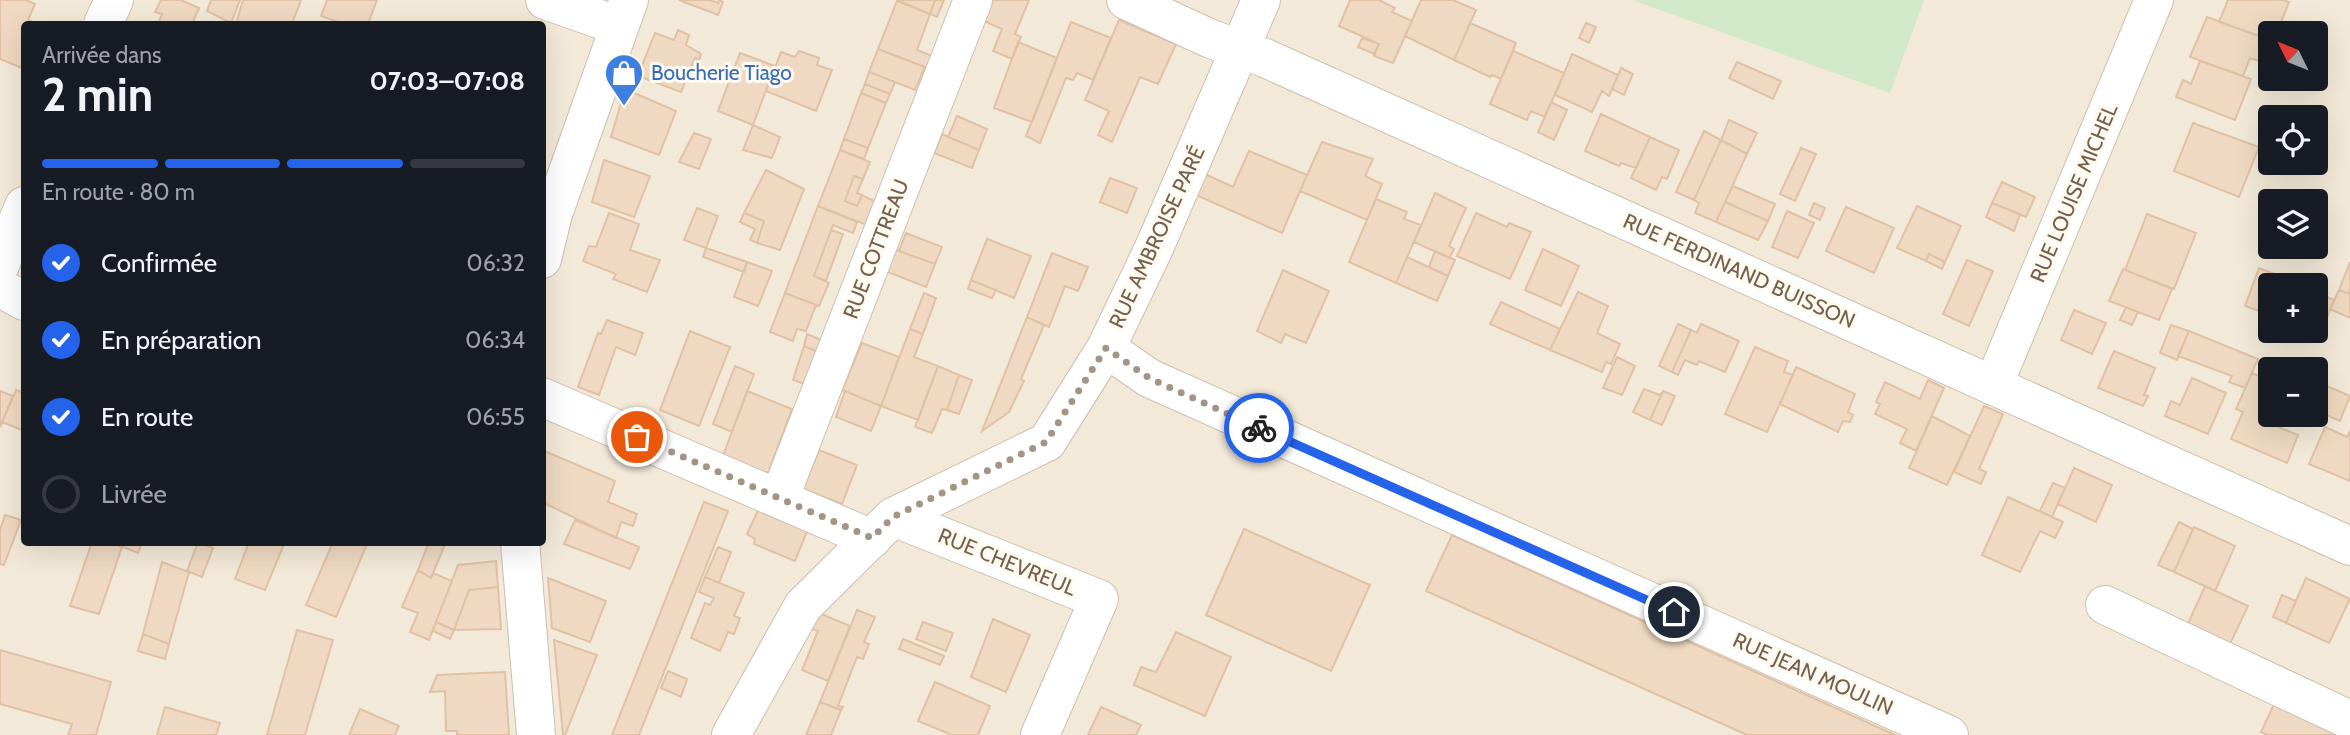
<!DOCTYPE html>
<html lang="fr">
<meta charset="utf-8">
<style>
:root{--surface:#171b24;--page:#242831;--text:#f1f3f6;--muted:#9ea1a6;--line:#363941;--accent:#2563eb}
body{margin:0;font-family:Cabin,sans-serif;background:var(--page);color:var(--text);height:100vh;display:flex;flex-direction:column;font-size:26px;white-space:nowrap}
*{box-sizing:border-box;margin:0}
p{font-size:23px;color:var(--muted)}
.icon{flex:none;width:38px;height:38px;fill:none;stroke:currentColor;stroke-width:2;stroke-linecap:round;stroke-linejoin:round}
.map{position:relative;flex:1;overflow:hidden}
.panel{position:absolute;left:21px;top:21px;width:525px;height:525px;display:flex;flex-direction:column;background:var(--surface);border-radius:7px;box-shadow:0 7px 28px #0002}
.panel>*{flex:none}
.needle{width:46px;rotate:313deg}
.buttons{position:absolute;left:2258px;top:21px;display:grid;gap:14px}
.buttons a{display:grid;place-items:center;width:70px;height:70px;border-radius:7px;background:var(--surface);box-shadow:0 7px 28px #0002;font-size:35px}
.pin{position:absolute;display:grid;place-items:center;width:60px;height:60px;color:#fff;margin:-30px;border:4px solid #fff;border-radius:50%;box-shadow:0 2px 7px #0007}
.courier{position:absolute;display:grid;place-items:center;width:70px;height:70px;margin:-35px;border:5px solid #2563eb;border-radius:50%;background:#fff;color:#222;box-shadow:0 2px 9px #0007}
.headline em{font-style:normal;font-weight:700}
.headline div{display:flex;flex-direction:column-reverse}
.headline{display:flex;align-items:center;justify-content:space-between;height:119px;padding:0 21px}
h1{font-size:46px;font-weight:700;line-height:52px}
.bar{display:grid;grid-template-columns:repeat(4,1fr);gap:10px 7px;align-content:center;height:84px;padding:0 21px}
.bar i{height:9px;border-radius:5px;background:var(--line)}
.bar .current{background:var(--accent)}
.bar p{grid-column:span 4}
ol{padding:0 21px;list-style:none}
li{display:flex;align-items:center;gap:21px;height:77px}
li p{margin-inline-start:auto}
li .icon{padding:7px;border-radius:50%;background:var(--accent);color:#fff;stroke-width:4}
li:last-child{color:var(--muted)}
li i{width:38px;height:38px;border:4px solid var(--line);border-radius:50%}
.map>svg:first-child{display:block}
.residential{fill:#f3e9d8;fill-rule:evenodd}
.garden{fill:#d2e9c8}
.building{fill:#efd9c2;stroke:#e1c1a4;stroke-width:2}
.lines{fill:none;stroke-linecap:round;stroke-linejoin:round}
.minor-casing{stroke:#cdbfb0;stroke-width:40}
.minor{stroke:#fff;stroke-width:38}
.done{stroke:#a49484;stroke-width:7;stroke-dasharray:0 12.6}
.route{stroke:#2563eb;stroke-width:9}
.labels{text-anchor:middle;stroke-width:6;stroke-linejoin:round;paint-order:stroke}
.shop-label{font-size:21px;fill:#366cbe;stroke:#fefaf0;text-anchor:start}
.street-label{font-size:21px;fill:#75604e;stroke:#fefaf0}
</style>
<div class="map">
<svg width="2350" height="735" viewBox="0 0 2350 735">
<rect width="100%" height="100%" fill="#fbf6e9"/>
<path class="residential" d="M 0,0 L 2350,0 L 2350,735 L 0,735 ZM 24,24 L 542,24 L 542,542 L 24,542 ZM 2270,33 L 2315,33 L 2315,79 L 2270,79 ZM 2270,117 L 2315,117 L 2315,163 L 2270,163 ZM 2270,201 L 2315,201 L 2315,247 L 2270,247 ZM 2270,285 L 2315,285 L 2315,331 L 2270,331 ZM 2270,369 L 2315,369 L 2315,415 L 2270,415 Z"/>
<path class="garden" d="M 1632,0 L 1924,0 L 1890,93 Z"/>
<path class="building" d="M 0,0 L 26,0 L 35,4 L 28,20 L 38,24 L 24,24 L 24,69 L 0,59 Z
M 161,0 L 181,0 L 199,8 L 192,24 L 158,24 L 162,14 L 155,12 Z
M 211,0 L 240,0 L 231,23 L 207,11 Z
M 243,0 L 301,0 L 292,24 L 236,24 Z
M 327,0 L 377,0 L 368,24 L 344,24 L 321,16 Z
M 679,0 L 710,0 L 718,3 L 719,0 L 723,2 L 718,15 Z
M 897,0 L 935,0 L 930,14 Z
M 935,0 L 944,0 L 937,17 L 930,14 Z
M 988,0 L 1029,0 L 1015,34 L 1021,37 L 1012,59 L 993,51 L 1002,29 L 980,19 Z
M 1350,0 L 1379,0 L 1395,8 L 1392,12 L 1412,21 L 1393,63 L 1374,56 L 1379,44 L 1339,26 Z
M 1421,0 L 1453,0 L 1476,10 L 1454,60 L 1405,36 Z
M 2228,0 L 2283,0 L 2289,2 L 2277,33 L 2270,33 L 2270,40 L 2219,22 Z
M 897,1 L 930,14 L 917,50 L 942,60 L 937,72 L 878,49 Z
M 2207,17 L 2270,40 L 2270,65 L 2250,58 L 2243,76 L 2190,57 Z
M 1119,20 L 1176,44 L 1158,84 L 1140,77 L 1112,142 L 1098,135 L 1109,111 L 1085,100 Z
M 1071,22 L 1111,38 L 1093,80 L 1077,73 L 1073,80 L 1066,78 L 1040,143 L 1026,136 Z
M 1470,23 L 1516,43 L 1501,79 L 1492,75 L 1490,77 L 1454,60 Z
M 1586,23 L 1596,27 L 1589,43 L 1579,38 Z
M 678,30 L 689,35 L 686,45 L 701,54 L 699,60 L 695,58 L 681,92 L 638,76 L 655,33 L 674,40 Z
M 1362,38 L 1379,44 L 1374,54 L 1358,47 Z
M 1018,42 L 1057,58 L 1032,122 L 994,108 Z
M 878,49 L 925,67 L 915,90 L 869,72 Z
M 799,51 L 819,58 L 817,65 L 832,70 L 816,111 L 766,91 L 781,52 L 795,57 Z
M 1513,51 L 1564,73 L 1545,117 L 1531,111 L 1527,120 L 1490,104 Z
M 740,53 L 775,66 L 753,125 L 718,111 Z
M 1572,54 L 1618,75 L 1609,96 L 1602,91 L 1592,112 L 1555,95 Z
M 2200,61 L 2251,79 L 2235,120 L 2176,97 L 2183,80 L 2191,84 Z
M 1737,62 L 1781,81 L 1773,99 L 1729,78 Z
M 1621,68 L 1633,74 L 1624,95 L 1612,89 Z
M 869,72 L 895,82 L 890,94 L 865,84 Z
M 865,84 L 890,94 L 886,103 L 861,93 Z
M 625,89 L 676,111 L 659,155 L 611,137 Z
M 861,93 L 886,103 L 868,148 L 844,139 Z
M 1551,102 L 1567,110 L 1554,140 L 1538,132 Z
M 1601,114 L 1650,137 L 1636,168 L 1621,163 L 1619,166 L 1585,151 Z
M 957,116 L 987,129 L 979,150 L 948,137 Z
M 1729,120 L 1757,133 L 1747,154 L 1721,140 Z
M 2193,123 L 2259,147 L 2239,197 L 2174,171 Z
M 753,125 L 780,137 L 772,158 L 743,150 Z
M 1704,131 L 1721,140 L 1694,200 L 1676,192 Z
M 694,133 L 711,139 L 699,169 L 679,162 Z
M 942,134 L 979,150 L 972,168 L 934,153 Z
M 1650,137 L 1679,150 L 1667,179 L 1662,177 L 1656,190 L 1631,178 Z
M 844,139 L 868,148 L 864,159 L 840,150 Z
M 1721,140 L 1747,154 L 1716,222 L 1695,213 L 1699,203 L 1694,200 Z
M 1322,142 L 1373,159 L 1365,176 L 1382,184 L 1367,220 L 1300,191 Z
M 1801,148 L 1816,154 L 1795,201 L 1780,194 Z
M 840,150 L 870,162 L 863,179 L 854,176 L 845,201 L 857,206 L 862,195 L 886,207 L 877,229 L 818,206 Z
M 1249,151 L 1307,175 L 1282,233 L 1196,195 L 1205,174 L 1233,187 Z
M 604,160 L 650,176 L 634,217 L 592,202 Z
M 766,170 L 804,189 L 780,250 L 757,243 L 764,221 L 744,213 Z
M 854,176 L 863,179 L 857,193 L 862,195 L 857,206 L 845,201 Z
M 1110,178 L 1137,188 L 1127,213 L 1100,202 Z
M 2002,182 L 2035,197 L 2026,217 L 1992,203 Z
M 1733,186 L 1775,204 L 1768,221 L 1725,202 Z
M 1435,193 L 1466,208 L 1449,246 L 1454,249 L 1449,258 L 1414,242 Z
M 1376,199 L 1407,212 L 1404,219 L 1421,225 L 1396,283 L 1349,262 Z
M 1725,202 L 1768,221 L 1758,240 L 1716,222 Z
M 1814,203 L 1825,208 L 1820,220 L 1809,215 Z
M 1992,203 L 2020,214 L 2014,231 L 1986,217 Z
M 818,206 L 857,222 L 853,233 L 833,225 L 814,276 L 829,283 L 819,306 L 785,293 Z
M 1917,206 L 1961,226 L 1945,262 L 1929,254 L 1926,261 L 1897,248 Z
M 1846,207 L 1894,228 L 1874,273 L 1826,251 Z
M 697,208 L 718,216 L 706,248 L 684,240 Z
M 1787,211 L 1814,223 L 1798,258 L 1772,247 Z
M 609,213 L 639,224 L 630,250 L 660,260 L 647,292 L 613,279 L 616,274 L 583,261 L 589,246 L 596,247 Z
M 744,213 L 764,221 L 757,243 L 750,240 L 755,229 L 740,222 Z
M 1476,213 L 1507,227 L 1509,223 L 1531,232 L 1510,279 L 1457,256 Z
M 2147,214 L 2196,233 L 2174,289 L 2125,270 Z
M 831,230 L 843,234 L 826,281 L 814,276 Z
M 906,233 L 942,247 L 935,264 L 899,251 Z
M 987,239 L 1031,256 L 1014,298 L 971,280 Z
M 888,247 L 935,264 L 926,287 L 880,269 Z
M 706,248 L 747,262 L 744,272 L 703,257 Z
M 1543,249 L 1579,266 L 1561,306 L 1525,290 Z
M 1435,251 L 1455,260 L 1448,276 L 1429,267 Z
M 1052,253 L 1088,267 L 1078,291 L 1065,286 L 1049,327 L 1027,317 Z
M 1929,254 L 1945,262 L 1942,269 L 1926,261 Z
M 1407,257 L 1448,276 L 1437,301 L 1396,283 Z
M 1967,260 L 1993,271 L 1969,326 L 1943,314 Z
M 747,262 L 772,271 L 758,306 L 734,297 Z
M 2350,262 L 2350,294 L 2339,290 Z
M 2259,268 L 2303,285 L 2270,285 L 2270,315 L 2245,306 Z
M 2123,269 L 2172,289 L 2159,320 L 2109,301 Z
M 1283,270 L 1329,291 L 1306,343 L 1285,334 L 1281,343 L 1257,331 Z
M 971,280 L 996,290 L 992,298 L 968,289 Z
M 2339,290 L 2350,294 L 2350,318 L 2330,309 Z
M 1578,292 L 1608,306 L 1597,333 L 1620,344 L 1611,364 L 1606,362 L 1602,372 L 1550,350 Z
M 785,293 L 816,305 L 806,331 L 797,329 L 793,341 L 770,332 Z
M 924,293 L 936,298 L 923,334 L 910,329 Z
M 2325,296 L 2334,300 L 2320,335 L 2311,332 L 2315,331 L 2315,321 Z
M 1501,302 L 1560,329 L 1550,350 L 1490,324 Z
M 2126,307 L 2138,312 L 2132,325 L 2120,320 Z
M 2074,310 L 2106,323 L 2092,354 L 2061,340 Z
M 1027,317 L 1044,325 L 1021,379 L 1024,381 L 1009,412 L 982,431 Z
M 607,320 L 643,333 L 635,355 L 616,347 L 599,395 L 578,387 L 598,333 L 601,334 Z
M 1678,324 L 1691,330 L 1672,372 L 1659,366 Z
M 1701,324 L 1739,341 L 1725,372 L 1699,361 L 1697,365 L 1685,360 L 1678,375 L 1672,372 L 1691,330 L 1697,333 Z
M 2171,325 L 2189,331 L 2177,360 L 2160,353 Z
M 910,329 L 923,334 L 914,357 L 938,366 L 918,420 L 881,406 Z
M 690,331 L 730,347 L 699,426 L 660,410 Z
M 2189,331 L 2258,359 L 2245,388 L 2229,382 L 2232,376 L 2178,356 Z
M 807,334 L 833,345 L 828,356 L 804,346 Z
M 862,343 L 899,357 L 881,406 L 842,390 Z
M 804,346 L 828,356 L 816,388 L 793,380 Z
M 1755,347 L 1788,361 L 1784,372 L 1793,375 L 1767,432 L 1725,414 Z
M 2114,351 L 2155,368 L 2144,395 L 2148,396 L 2143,406 L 2098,388 Z
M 1617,357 L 1635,366 L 1622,395 L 1603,388 Z
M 735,366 L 754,374 L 732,432 L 713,424 Z
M 938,366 L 959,375 L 947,410 L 942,409 L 932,433 L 915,427 Z
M 1796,367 L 1855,394 L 1848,412 L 1853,415 L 1850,422 L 1843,421 L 1838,432 L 1780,404 Z
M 2252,373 L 2270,381 L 2270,406 L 2264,421 L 2298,435 L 2287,463 L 2231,439 L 2243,412 L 2236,409 Z
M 959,375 L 972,380 L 959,414 L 947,410 Z
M 2192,378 L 2226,393 L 2208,434 L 2165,416 L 2171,401 L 2180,405 Z
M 1928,380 L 1944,388 L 1916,451 L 1900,443 L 1907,429 L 1875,414 L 1880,404 L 1876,402 L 1885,382 L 1920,399 Z
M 2320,383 L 2350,396 L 2340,421 L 2315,410 L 2315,395 Z
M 1644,389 L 1660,395 L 1663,391 L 1650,420 L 1633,412 Z
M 16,390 L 24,393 L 24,431 L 2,422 Z
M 0,391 L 13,396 L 0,427 Z
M 747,391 L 792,409 L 768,473 L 723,456 Z
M 845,391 L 881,406 L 871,431 L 836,417 Z
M 1663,391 L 1675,396 L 1662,425 L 1650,420 Z
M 1984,406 L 2003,414 L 1979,469 L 1986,472 L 1981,484 L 1954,472 Z
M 1932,416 L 1970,436 L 1947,485 L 1909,468 Z
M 2325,427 L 2347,437 L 2350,431 L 2350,481 L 2309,464 Z
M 542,450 L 615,481 L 608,502 L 637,514 L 633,526 L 621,522 L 616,538 L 542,502 Z
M 819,450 L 857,465 L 842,504 L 803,489 Z
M 2074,468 L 2112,485 L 2096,522 L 2058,504 Z
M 2053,483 L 2065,488 L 2052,517 L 2040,511 Z
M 2008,497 L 2063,522 L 2055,538 L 2040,531 L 2020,572 L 1982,555 Z
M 704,502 L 728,511 L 639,735 L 612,735 Z
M 760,506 L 808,529 L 795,561 L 754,544 L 755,539 L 747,534 Z
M 5,515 L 21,520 L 4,565 L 0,564 L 0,530 Z
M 575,520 L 639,547 L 630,569 L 564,544 Z
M 2179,522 L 2193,529 L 2174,572 L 2158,565 Z
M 2194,527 L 2235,546 L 2215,591 L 2174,572 Z
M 1244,529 L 1370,585 L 1331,671 L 1206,615 Z
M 1452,535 L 1895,735 L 1747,735 L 1426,591 Z
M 92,542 L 111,542 L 122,547 L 99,614 L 70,606 Z
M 111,542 L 142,542 L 138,553 Z
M 198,542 L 213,548 L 202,577 L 187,571 Z
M 249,542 L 285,542 L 265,590 L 235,579 Z
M 333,542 L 368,542 L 336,617 L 306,605 Z
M 429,542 L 446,542 L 431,578 L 418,570 Z
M 718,547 L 731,552 L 719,583 L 705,577 Z
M 496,561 L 498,587 L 469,590 L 454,630 L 436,622 L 458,565 Z
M 162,562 L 189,572 L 169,644 L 143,634 Z
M 418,570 L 431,578 L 433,573 L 452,581 L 429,640 L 410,632 L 418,613 L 402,607 Z
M 705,577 L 744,593 L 734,616 L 740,618 L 734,634 L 728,632 L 720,651 L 691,638 L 705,603 L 710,605 L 714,598 L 699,592 Z
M 548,578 L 606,601 L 590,642 L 552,628 Z
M 2306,578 L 2350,599 L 2329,643 L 2286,623 Z
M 2205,586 L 2248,606 L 2228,648 L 2186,628 Z
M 498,587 L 501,629 L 454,630 L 469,590 Z
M 2282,595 L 2296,601 L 2286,623 L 2273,617 Z
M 857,610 L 875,617 L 864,642 L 869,644 L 863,659 L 857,657 L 838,706 L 843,707 L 841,710 L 820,702 Z
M 819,613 L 850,626 L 828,681 L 802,670 L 818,631 L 809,628 Z
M 993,619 L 1030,635 L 1006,692 L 971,677 Z
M 436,622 L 454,630 L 450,639 L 433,631 Z
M 923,622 L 953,633 L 946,651 L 916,639 Z
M 297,630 L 333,640 L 305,735 L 267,735 Z
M 1176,632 L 1231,657 L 1205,716 L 1134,685 L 1141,667 L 1156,672 Z
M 143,634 L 169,644 L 165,659 L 138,651 Z
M 903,639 L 944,656 L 940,665 L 899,649 Z
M 554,640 L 597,655 L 565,735 L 563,735 Z
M 0,650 L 111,682 L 96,735 L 68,735 L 72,724 L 0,704 Z
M 668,671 L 687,679 L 681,697 L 661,688 Z
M 505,672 L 509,735 L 457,735 L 457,731 L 446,731 L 445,691 L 430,692 L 437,675 Z
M 935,682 L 990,706 L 978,735 L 952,735 L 918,721 Z
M 2276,700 L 2338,727 L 2335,735 L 2268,735 L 2261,732 Z
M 820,702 L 841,710 L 831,735 L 806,735 Z
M 165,707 L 220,723 L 216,735 L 157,735 Z
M 1101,707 L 1141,725 L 1136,735 L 1088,735 Z
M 360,709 L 399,726 L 395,735 L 349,735 Z"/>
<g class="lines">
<g class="minor-casing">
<path id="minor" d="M 545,0 L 619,26
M 1126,0 L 1211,39 L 1265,58 L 2350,546
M 103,24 L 114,0
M 542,259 L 553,214 L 629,0
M 0,265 L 24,206
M 0,288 L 24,301
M 1106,348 L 1149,378 L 1949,735
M 1993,386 L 2154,0
M 542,397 L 872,539
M 779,499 L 973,0
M 893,517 L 1099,599 L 1040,735
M 520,542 L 536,735
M 2105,605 L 2350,720
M 731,735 L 803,606 L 893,517 L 1047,442 L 1106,348 L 1154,248 L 1261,0"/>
</g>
<use href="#minor" class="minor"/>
</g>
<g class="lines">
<path class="done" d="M 637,437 L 872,538 L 893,517 L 1046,442 L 1106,348 L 1149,378 L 1259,428"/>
<path class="route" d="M 1259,428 L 1674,612"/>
</g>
<defs>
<g id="shop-pin" transform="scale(2.0125)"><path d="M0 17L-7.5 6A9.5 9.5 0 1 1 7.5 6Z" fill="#3f7fe0" stroke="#fefaf0"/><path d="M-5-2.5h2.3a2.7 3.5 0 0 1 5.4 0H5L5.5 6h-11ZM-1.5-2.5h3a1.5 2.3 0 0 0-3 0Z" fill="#fff"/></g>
</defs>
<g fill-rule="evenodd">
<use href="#shop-pin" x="624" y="73"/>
</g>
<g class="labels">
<g class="shop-label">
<text x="651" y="80">Boucherie Tiago</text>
</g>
<g class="street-label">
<text transform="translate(2074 193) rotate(-67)" y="7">RUE LOUISE MICHEL</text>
<text transform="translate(1157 237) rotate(-65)" y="7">RUE AMBROISE PARÉ</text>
<text transform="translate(876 249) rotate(-69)" y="7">RUE COTTREAU</text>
<text transform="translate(1739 271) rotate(24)" y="7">RUE FERDINAND BUISSON</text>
<text transform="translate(1007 562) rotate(22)" y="7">RUE CHEVREUL</text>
<text transform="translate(1813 674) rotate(24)" y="7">RUE JEAN MOULIN</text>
</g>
</g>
</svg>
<div class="buttons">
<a><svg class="needle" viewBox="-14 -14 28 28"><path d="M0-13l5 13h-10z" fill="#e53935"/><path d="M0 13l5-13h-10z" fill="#9ea1a6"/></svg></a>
<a><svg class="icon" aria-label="locate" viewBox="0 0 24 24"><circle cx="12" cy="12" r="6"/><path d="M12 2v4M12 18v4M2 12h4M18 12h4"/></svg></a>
<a><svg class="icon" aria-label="layers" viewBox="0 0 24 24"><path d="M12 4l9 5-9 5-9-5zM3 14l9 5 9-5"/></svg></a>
<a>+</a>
<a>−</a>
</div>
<div class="pin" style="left:637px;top:437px;background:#ea580c"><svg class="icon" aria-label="bag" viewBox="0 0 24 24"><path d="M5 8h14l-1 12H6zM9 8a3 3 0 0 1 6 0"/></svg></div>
<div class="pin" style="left:1674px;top:612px;background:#1f2937"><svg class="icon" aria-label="home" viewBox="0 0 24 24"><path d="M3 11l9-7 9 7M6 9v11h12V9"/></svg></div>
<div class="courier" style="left:1259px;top:428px"><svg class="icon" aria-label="bike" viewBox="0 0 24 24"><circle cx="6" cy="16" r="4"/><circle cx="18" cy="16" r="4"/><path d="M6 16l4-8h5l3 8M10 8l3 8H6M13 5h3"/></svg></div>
<section class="panel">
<div class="headline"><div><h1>2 min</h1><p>Arrivée dans</p></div><em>07:03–07:08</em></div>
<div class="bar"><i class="current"></i><i class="current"></i><i class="current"></i><i></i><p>En route · 80 m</p></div>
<ol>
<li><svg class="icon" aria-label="check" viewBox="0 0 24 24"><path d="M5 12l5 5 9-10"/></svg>Confirmée<p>06:32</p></li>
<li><svg class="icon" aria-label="check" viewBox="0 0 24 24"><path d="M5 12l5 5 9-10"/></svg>En préparation<p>06:34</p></li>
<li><svg class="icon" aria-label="check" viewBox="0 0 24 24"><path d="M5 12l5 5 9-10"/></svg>En route<p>06:55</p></li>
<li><i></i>Livrée</li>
</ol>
</section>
</div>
